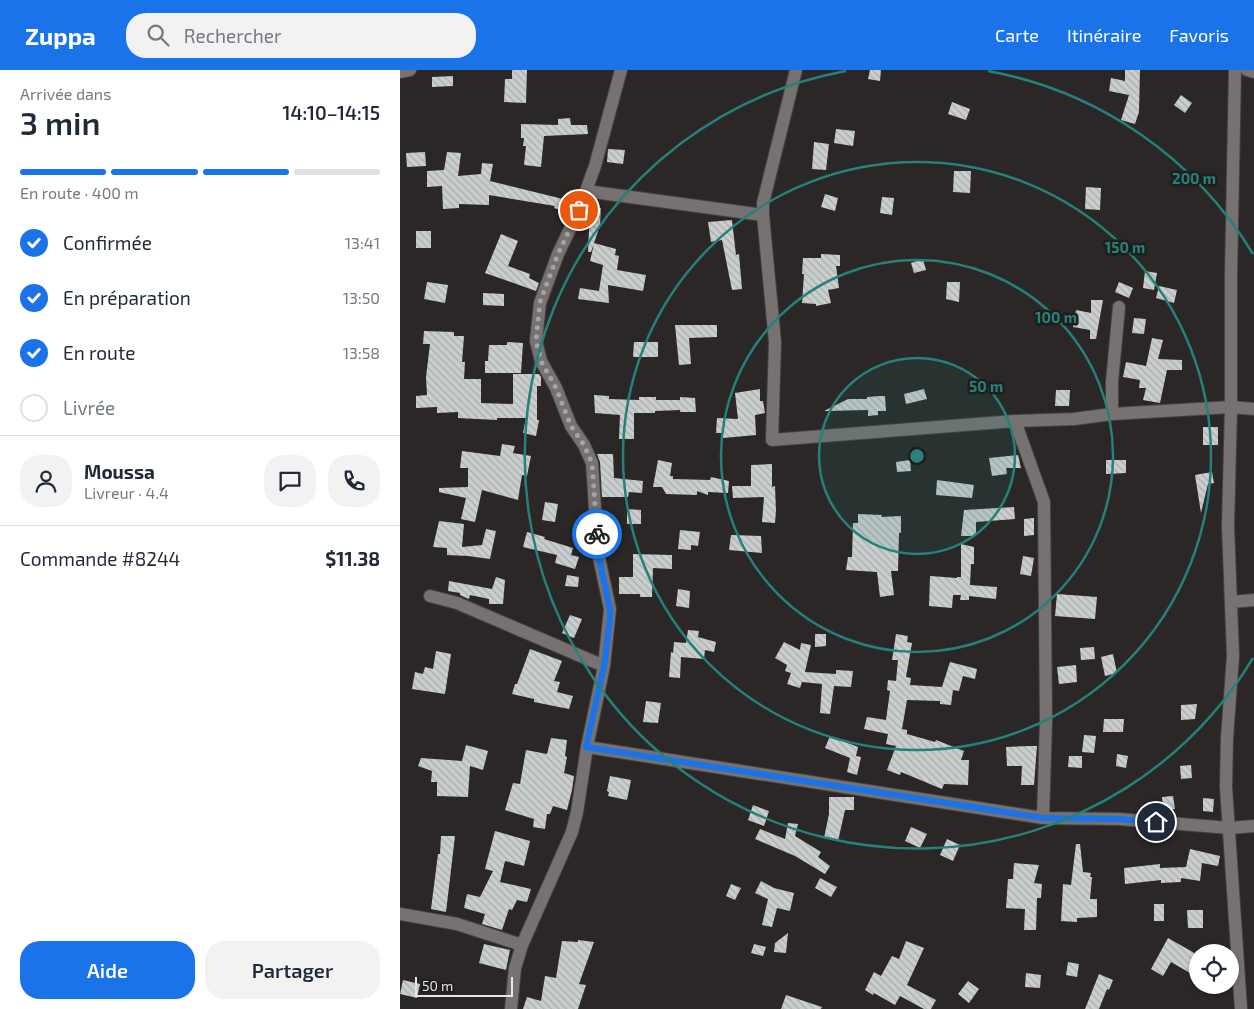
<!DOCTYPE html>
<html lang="fr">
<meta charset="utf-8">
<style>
:root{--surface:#fff;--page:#f2f2f3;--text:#1f2937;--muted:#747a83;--line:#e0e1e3;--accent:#1a73e8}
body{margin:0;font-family:"Exo 2",sans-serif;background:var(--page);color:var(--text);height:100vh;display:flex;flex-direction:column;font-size:19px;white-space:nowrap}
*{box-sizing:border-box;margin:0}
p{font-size:16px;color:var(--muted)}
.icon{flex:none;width:28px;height:28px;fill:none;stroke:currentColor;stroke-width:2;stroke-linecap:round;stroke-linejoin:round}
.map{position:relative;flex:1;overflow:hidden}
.details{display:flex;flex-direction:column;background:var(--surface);width:400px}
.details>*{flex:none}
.buttons{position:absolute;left:789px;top:874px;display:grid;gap:10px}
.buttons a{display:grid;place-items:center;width:50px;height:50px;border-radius:50%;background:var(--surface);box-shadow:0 1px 4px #0004;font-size:25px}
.scale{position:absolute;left:15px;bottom:12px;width:98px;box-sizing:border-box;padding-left:5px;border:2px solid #e8e6e5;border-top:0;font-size:14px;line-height:18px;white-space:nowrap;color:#e8e6e5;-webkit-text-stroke:4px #201e1d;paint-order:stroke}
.pin{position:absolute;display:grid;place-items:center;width:42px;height:42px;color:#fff;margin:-21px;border:2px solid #fff;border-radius:50%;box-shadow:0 1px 5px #0007}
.courier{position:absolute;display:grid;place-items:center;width:50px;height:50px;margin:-25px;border:4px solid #1a73e8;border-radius:50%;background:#fff;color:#222;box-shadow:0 1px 6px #0007}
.summary em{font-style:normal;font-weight:600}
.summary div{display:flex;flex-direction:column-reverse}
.summary{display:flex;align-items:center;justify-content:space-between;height:85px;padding:0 20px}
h1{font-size:32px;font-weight:600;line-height:38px}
.bar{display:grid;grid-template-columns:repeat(4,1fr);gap:8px 5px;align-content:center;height:60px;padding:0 20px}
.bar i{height:6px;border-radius:4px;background:var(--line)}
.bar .current{background:var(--accent)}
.bar p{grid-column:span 4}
.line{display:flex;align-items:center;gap:12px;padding:0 20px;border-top:1px solid var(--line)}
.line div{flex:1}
.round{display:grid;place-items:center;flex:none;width:52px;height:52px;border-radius:20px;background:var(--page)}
ol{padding:0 20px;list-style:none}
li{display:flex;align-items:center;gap:15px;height:55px}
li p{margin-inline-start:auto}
li .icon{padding:5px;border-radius:50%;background:var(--accent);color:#fff;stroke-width:4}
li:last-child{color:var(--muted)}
li i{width:28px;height:28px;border:2px solid var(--line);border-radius:50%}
.primary-button{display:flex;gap:10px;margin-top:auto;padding:10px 20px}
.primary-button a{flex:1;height:58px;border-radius:20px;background:var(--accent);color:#fff;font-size:20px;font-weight:600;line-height:58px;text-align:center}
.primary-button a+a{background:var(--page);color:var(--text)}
header{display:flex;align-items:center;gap:30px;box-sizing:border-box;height:70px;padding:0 25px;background:var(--accent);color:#fff}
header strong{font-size:24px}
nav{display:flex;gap:28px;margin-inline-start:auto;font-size:18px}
.search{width:350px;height:45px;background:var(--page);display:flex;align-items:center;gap:12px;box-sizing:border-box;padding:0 18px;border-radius:20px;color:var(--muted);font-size:19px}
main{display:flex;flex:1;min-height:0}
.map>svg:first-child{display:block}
.building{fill:url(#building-back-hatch)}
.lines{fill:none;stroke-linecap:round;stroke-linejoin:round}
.minor-casing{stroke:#464342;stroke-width:14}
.minor{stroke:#767271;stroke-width:12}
.done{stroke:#a6a3a2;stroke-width:5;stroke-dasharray:0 9}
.route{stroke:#1a73e8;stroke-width:6}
.ring{fill:none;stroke:#25817a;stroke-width:2.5}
.centre{fill:#25817a;stroke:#201e1d;stroke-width:2.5}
.ring-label{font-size:15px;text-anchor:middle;font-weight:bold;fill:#25817a;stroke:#201e1d;stroke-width:5;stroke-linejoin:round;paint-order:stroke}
</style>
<header>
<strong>Zuppa</strong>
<div class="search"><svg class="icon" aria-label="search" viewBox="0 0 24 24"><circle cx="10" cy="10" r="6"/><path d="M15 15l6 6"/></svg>Rechercher</div>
<nav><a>Carte</a><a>Itinéraire</a><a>Favoris</a></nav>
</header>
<main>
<section class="details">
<div class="summary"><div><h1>3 min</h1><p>Arrivée dans</p></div><em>14:10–14:15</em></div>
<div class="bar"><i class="current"></i><i class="current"></i><i class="current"></i><i></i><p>En route · 400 m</p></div>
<ol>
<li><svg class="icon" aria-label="check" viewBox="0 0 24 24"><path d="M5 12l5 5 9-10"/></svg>Confirmée<p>13:41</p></li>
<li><svg class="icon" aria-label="check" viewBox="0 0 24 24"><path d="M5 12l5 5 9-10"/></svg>En préparation<p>13:50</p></li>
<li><svg class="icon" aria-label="check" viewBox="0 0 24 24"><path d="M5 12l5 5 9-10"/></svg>En route<p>13:58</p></li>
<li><i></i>Livrée</li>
</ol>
<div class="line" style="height:90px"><a class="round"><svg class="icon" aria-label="person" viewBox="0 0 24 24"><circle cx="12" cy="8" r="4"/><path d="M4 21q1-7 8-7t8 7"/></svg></a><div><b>Moussa</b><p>Livreur · 4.4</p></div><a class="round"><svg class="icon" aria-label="chat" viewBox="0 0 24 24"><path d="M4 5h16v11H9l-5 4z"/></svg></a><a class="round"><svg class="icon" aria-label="phone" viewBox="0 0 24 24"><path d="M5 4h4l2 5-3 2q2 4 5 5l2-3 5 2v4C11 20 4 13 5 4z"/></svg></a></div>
<div class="line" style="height:65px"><div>Commande #8244</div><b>$11.38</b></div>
<div class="primary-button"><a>Aide</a><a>Partager</a></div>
</section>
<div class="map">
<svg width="854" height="939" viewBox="0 0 854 939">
<defs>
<pattern id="building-back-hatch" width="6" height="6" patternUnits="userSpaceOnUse" patternTransform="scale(1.25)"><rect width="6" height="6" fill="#cacecf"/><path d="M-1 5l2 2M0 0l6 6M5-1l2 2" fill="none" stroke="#a9acac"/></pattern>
</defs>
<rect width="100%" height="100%" fill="#2a2726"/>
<path class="building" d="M 112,0 L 127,0 L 126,33 L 104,32 L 105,9 L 112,9 Z
M 470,0 L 481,0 L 480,11 L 468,9 Z
M 725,0 L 740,0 L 739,42 L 735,54 L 721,50 L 729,25 L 709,21 L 711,8 L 725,11 Z
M 53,6 L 53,16 L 32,17 L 32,7 Z
M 781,25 L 792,33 L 785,43 L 774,35 Z
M 552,32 L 570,39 L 566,50 L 548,44 Z
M 170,48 L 171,55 L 187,55 L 188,64 L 144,66 L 141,97 L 124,95 L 126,76 L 123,76 L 124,68 L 121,68 L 121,54 L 158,55 L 158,49 Z
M 436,59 L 455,61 L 453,76 L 434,73 Z
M 414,72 L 429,74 L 426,100 L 412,99 Z
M 208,79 L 225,80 L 223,94 L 207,92 Z
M 25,82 L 26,96 L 7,97 L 6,83 Z
M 47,82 L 61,83 L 58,106 L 81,104 L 82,93 L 93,94 L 90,111 L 167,130 L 164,141 L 154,138 L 155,136 L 89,125 L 89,135 L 59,134 L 59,138 L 43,139 L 42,116 L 27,117 L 27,101 L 44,100 Z
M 554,101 L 571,101 L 570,123 L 553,122 Z
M 686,117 L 701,118 L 700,140 L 685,139 Z
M 425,124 L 438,128 L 435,141 L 421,137 Z
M 482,127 L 494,128 L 492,145 L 480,143 Z
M 190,138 L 201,138 L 200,155 L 194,173 L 216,179 L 215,185 L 219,186 L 217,200 L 246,205 L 243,221 L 208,215 L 209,233 L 178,229 L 180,218 L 199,221 L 203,195 L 190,191 L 194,174 L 191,182 L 188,182 Z
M 332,150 L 336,185 L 339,184 L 342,219 L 332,220 L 322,170 L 311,172 L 308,152 Z
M 16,161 L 31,161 L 31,178 L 16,178 Z
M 101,164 L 118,171 L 108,196 L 130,204 L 129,208 L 139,213 L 136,221 L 85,203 Z
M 421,184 L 440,185 L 440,196 L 436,196 L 439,218 L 428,220 L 431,233 L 416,236 L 416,234 L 402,233 L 404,204 L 402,204 L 403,188 L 421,188 Z
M 523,189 L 526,200 L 514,203 L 511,193 Z
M 745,201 L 757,203 L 754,220 L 743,218 Z
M 27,212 L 48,215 L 45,233 L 24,229 Z
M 547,212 L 560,212 L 559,232 L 546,229 Z
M 719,212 L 733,218 L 729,228 L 715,222 Z
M 759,216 L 777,220 L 774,233 L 756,228 Z
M 83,223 L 104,224 L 104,236 L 83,235 Z
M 691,230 L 703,230 L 696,269 L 690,269 L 690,260 L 673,257 L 676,240 L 691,243 Z
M 734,248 L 746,249 L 744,264 L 732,263 Z
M 275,255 L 317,255 L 317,267 L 289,268 L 291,294 L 279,295 Z
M 24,261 L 54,262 L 54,266 L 64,266 L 62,292 L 65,292 L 64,309 L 81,309 L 81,333 L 113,334 L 113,304 L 139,304 L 141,307 L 141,316 L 137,316 L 137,350 L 139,350 L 136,366 L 123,363 L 126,348 L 97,348 L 97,350 L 58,348 L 58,342 L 37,343 L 37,337 L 16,338 L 16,326 L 27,325 L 26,307 L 30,274 L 23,274 Z
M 752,268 L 763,270 L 758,289 L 782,290 L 782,300 L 767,300 L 760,333 L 743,330 L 746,318 L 739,318 L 740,310 L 723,307 L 726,292 L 746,296 Z
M 107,272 L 123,273 L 121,303 L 85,303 L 85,291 L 88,291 L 89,275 L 107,275 Z
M 234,272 L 258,272 L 258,287 L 233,287 Z
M 360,319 L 360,331 L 363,331 L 365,343 L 355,345 L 356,365 L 323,368 L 323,363 L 316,363 L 317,348 L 338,349 L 335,323 Z
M 524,319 L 527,329 L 506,334 L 504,324 Z
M 656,320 L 670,320 L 669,336 L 655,336 Z
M 194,325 L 209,326 L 209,329 L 239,330 L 239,327 L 256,327 L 256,330 L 280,330 L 280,327 L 295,328 L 296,342 L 280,342 L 280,340 L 255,341 L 255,343 L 234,343 L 234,369 L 219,369 L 220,345 L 195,343 Z
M 480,326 L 485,326 L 486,341 L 478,341 L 478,345 L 468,346 L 468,340 L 424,341 L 448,329 L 467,329 L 467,327 Z
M 803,357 L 818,357 L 818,375 L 803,375 Z
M 102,374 L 115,376 L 113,383 L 131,386 L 127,406 L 122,405 L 118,430 L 82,420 L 75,452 L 61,449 L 66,428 L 39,422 L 39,418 L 68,417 L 68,398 L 60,398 L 62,381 L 100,386 Z
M 197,384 L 213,384 L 214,408 L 243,411 L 242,423 L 229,422 L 228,427 L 202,427 L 200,392 Z
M 618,385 L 621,398 L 606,398 L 607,404 L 592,406 L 589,388 Z
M 258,390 L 272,393 L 270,406 L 273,406 L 273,409 L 310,410 L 311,407 L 329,411 L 328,423 L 308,422 L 308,425 L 297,421 L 297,425 L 266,424 L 262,417 L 253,417 Z
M 510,390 L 511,401 L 497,402 L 496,392 Z
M 706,390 L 726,390 L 726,403 L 706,404 Z
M 372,394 L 372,417 L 375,416 L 376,441 L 375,453 L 362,452 L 364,427 L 333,428 L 332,416 L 351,416 L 351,395 Z
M 812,402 L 814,413 L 808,414 L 801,443 L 795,405 Z
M 537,410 L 574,415 L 572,428 L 536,425 Z
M 145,432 L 158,434 L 155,452 L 142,450 Z
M 614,437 L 615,449 L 576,452 L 576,466 L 561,466 L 564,440 Z
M 227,439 L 241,440 L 241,454 L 227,454 Z
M 458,444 L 482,445 L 481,447 L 501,446 L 501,463 L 499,463 L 498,501 L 491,501 L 494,525 L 480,527 L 477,502 L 446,500 L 448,487 L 452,487 L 453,453 L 458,453 Z
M 634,448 L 634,465 L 624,466 L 624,449 Z
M 39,451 L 64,454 L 62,477 L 82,475 L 86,459 L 96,461 L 90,489 L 68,486 L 47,485 L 47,478 L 33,477 Z
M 280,460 L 300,462 L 298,476 L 291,475 L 291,480 L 278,479 Z
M 127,462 L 145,467 L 144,469 L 173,478 L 171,485 L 179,487 L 175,499 L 155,493 L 157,485 L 123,477 Z
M 331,465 L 361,466 L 362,483 L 329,480 Z
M 561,474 L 574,477 L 574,494 L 571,494 L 570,515 L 597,517 L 596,529 L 569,526 L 569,530 L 560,530 L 561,525 L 553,525 L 552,538 L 529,536 L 530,506 L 557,508 L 557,507 L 561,507 Z
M 233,484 L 272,485 L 272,499 L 253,498 L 252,527 L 240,527 L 240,524 L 219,524 L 219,507 L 233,507 Z
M 623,486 L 634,488 L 631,506 L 620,504 Z
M 167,505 L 179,507 L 178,517 L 165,516 Z
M 96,507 L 105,510 L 103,534 L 89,534 L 89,529 L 70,525 L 69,529 L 60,525 L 60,523 L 48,521 L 49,511 L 92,519 Z
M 278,519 L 290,521 L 289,538 L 276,536 Z
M 657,524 L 697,527 L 695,549 L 655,546 Z
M 170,545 L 182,549 L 174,568 L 162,563 Z
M 288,560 L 299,561 L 298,567 L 316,572 L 314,582 L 305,580 L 304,589 L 281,587 L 280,608 L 269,607 L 271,582 L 273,583 L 274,572 L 286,573 Z
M 415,564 L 426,564 L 426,576 L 415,577 Z
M 496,564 L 508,566 L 507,572 L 512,573 L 506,607 L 511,608 L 510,615 L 542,617 L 550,592 L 577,599 L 575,609 L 563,606 L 559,621 L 553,620 L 551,635 L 540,634 L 540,631 L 507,630 L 502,659 L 507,660 L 507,664 L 535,672 L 536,670 L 564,681 L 561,690 L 569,690 L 568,715 L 544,714 L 542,719 L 501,702 L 500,705 L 487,700 L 496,676 L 486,674 L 488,664 L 464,659 L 467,647 L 486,650 L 490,621 L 487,620 L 488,610 L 496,611 L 498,590 L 492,590 Z
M 384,572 L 400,580 L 401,573 L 411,575 L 405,602 L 436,604 L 436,600 L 453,601 L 451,617 L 434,616 L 430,644 L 420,643 L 422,614 L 402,612 L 400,618 L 387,614 L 391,603 L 385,601 L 387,595 L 375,588 Z
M 694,577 L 695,589 L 681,590 L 680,578 Z
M 130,579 L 162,591 L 154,611 L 160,612 L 157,622 L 173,626 L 169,639 L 134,632 L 134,629 L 112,624 L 115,614 L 117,614 Z
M 36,581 L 51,584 L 45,624 L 12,619 L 15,602 L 23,604 L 25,597 L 33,599 Z
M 713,584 L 717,603 L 705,606 L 701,587 Z
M 676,595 L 677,612 L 659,614 L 657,597 Z
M 246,631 L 261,633 L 258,653 L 243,652 Z
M 797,634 L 795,649 L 781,650 L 781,635 Z
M 704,649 L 724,649 L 723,662 L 703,662 Z
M 684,665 L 696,666 L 694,683 L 682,682 Z
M 430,666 L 458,677 L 456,686 L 461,687 L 457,705 L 447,702 L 450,688 L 425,678 Z
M 151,668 L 167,670 L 165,686 L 167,687 L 164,703 L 174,706 L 172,720 L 167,740 L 153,736 L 150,744 L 147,744 L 145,759 L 133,757 L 134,749 L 105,740 L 113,713 L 120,714 L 126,680 L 147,684 Z
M 66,675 L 88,681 L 83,700 L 70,696 L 68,727 L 37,726 L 37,712 L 31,712 L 32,701 L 18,696 L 21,688 L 62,691 Z
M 630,676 L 637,676 L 634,715 L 621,715 L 622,696 L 607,696 L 606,677 Z
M 717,684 L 728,686 L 726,698 L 716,696 Z
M 669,686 L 682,686 L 682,698 L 668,697 Z
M 791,695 L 792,708 L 781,709 L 780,696 Z
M 210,706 L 231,710 L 227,730 L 208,726 L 209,722 L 207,721 Z
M 773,726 L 775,739 L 763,740 L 762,727 Z
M 429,727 L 454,727 L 454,740 L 445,740 L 438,771 L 424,768 L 429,744 Z
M 803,728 L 814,729 L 813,742 L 803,741 Z
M 353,735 L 369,741 L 364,756 L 348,750 Z
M 388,753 L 398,754 L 395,766 L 421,782 L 418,787 L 430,796 L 425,804 L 395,786 L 355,769 L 360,759 L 385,769 Z
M 511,757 L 527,764 L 520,778 L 505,771 Z
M 95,761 L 130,771 L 124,796 L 105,791 L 100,812 L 131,819 L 127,832 L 117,830 L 112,840 L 109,839 L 102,860 L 82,854 L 85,844 L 64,838 L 67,824 L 80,827 L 93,801 L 85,799 Z
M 41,766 L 55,766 L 46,842 L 31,839 L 38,784 L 40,784 Z
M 547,769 L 560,775 L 553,791 L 540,785 Z
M 676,774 L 680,774 L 683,802 L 691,803 L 690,807 L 692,807 L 690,829 L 697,829 L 697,847 L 677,848 L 677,852 L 661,851 L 663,814 L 671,815 Z
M 790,779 L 820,786 L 818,796 L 802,793 L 800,811 L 781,808 L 781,812 L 761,813 L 761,810 L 725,814 L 724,798 L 760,794 L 760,798 L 786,797 Z
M 614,793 L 639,795 L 634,813 L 642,814 L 641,828 L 637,828 L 636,860 L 624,860 L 625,839 L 606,838 L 608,809 L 613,809 Z
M 420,808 L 437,817 L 431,827 L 415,818 Z
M 361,811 L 374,818 L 394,823 L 390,841 L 377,838 L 372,857 L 362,855 L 368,829 L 355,823 Z
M 331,814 L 341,818 L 335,830 L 326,826 Z
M 754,834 L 764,834 L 764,851 L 754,851 Z
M 787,840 L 803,840 L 803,858 L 788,858 Z
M 388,863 L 386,883 L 374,882 L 375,873 Z
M 768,868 L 798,885 L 798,890 L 790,903 L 771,892 L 763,906 L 751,899 Z
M 178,870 L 194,872 L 179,914 L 186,915 L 178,939 L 123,939 L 127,927 L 141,931 L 145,906 L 156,908 L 162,871 L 178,872 Z
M 506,871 L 524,878 L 507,915 L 536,930 L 531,939 L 524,939 L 500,926 L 495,935 L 474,923 L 473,925 L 465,920 L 474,902 L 481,906 L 492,886 L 499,889 Z
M 84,874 L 110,880 L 106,900 L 79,893 Z
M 354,874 L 366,877 L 363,886 L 351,883 Z
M 668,892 L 679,894 L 677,907 L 666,905 Z
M 626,903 L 641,905 L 640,918 L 625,917 Z
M 699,904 L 713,910 L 709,920 L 707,919 L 699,939 L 685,939 Z
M 3,910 L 20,914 L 17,928 L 0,924 Z
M 568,911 L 579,919 L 569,933 L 558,924 Z
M 386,925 L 422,937 L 421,939 L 381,939 Z"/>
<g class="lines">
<g class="minor-casing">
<path id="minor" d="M 396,0 L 363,133 L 363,145 L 375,272 L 372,370 L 615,351 L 674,349 L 712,344 L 831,337 L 854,339
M 835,0 L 831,204 L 831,337 L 828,456 L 833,586 L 827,668 L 826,717 L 841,939
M 847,0 L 854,2
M 0,2 L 10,0
M 186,121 L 363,145
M 712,344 L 712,312 L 719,237
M 615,351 L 644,432 L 646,651 L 643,748
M 30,526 L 57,533 L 204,596
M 831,532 L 854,530
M 187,677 L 643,748 L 719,749 L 830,758 L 854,756
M 0,844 L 57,854 L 122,875
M 111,939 L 115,898 L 122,875 L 172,762 L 177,742 L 187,677 L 204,596 L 210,539 L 198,483 L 192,393 L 184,375 L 171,356 L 156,318 L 141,291 L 136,271 L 140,233 L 158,184 L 179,140 L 195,96 L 221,0"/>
</g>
<use href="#minor" class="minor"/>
</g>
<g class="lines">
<path class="done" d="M 179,140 L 158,184 L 140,232 L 136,271 L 141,291 L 156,318 L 171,356 L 184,375 L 192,393 L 197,464"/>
<path class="route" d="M 197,464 L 198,483 L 210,539 L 210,549 L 204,596 L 186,677 L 643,748 L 719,749 L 756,752"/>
</g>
<circle cx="517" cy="386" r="98" fill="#25817a" fill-opacity=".12"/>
<g class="ring">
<circle cx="517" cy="386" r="98"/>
<circle cx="517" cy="386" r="196"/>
<circle cx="517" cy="386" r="294"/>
<path d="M853 588A392 392 0 1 1 446 1M588 1A392 392 0 0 1 853 184"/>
</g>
<circle cx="517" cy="386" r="8" class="centre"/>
<g class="ring-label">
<text x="794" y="114">200 m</text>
<text x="725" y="183">150 m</text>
<text x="656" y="253">100 m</text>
<text x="586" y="322">50 m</text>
</g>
</svg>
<div class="buttons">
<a><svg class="icon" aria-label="locate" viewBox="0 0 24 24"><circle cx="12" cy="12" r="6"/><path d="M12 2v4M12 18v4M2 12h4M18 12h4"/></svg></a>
</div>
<div class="scale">50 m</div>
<div class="pin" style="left:179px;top:140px;background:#ea580c"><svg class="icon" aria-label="bag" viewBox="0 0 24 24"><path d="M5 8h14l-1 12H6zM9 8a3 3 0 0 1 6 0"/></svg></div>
<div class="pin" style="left:756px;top:752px;background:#1f2937"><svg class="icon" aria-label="home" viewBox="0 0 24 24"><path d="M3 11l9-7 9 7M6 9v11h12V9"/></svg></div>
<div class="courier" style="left:197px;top:464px"><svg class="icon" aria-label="bike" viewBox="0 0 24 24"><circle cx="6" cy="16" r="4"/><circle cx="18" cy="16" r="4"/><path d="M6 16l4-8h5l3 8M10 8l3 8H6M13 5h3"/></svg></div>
</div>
</main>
